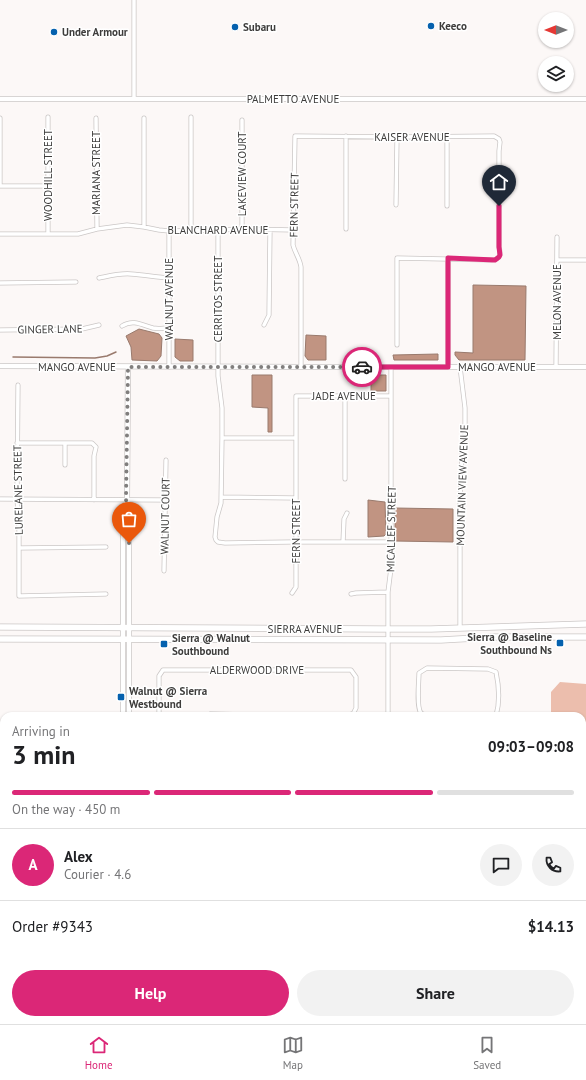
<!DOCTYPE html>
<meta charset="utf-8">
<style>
:root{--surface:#fff;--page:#f2f2f2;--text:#202124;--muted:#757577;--line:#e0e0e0;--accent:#db2777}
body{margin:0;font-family:"PT Sans",sans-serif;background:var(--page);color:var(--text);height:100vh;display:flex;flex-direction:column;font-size:15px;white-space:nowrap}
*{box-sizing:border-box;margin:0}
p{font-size:13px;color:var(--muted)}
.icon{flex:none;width:22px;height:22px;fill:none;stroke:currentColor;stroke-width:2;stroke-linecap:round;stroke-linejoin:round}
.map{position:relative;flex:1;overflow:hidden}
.drawer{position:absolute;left:0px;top:712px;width:586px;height:312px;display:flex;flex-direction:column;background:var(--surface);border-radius:12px 12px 0 0;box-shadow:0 1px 3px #0004}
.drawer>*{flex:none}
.needle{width:26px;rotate:270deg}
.controls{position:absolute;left:538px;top:12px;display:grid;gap:8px}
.controls a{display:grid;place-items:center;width:36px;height:36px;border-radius:50%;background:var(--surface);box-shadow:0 1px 3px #0004;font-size:20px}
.pin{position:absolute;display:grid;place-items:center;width:34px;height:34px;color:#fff;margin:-41px -17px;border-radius:50% 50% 50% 0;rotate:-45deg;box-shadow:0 0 4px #0007}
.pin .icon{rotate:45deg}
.courier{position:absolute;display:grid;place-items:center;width:40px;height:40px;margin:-20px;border:3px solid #db2777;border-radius:50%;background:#fff;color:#222;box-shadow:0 1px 5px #0007}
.overview em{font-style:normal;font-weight:800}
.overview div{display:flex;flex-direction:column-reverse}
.overview{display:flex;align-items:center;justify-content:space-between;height:68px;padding:0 12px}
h1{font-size:26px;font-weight:800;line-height:30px}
.bar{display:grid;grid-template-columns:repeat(4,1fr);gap:6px 4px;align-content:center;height:48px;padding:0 12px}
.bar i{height:5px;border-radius:3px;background:var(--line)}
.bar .current{background:var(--accent)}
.bar p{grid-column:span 4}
.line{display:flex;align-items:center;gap:10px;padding:0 12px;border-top:1px solid var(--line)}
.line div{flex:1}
.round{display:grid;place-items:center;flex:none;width:42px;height:42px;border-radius:21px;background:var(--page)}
.cta{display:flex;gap:8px;margin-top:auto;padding:8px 12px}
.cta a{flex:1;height:46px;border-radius:24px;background:var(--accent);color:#fff;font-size:16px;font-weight:800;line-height:46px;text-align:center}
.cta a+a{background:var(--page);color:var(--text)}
.tab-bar{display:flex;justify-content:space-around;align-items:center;height:56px;border-top:1px solid var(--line);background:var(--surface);font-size:11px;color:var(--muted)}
.tab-bar a{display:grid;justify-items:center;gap:2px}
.tab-bar .current{color:var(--accent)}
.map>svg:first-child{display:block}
.green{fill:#ecbead}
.water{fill:#c19482;stroke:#997a6d}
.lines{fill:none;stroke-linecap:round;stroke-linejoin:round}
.stream{stroke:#997a6d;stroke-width:1.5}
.minor-casing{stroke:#cbc7c6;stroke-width:5}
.tertiary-casing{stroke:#cbc7c6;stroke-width:6}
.primary-casing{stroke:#cbc7c6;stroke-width:7}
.minor{stroke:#fff;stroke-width:3.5}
.tertiary{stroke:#fff;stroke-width:4.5}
.primary{stroke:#fff;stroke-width:5.5}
.done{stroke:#807e7d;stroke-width:4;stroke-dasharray:0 7.2}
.route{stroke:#db2777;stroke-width:5}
.poi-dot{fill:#0561ae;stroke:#fff;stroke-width:1.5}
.labels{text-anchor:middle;stroke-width:3;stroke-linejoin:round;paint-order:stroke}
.poi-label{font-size:11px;font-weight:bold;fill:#3d3c3b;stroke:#fff;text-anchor:start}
.street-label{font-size:11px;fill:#3d3c3b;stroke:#fff}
</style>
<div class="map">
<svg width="586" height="1024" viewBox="0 0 586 1024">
<rect width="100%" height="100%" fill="#fcf8f7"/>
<path class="green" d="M 560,682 L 586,684 L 586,725 L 582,725 L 582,716 L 551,716 L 551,692 Z"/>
<path class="water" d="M 473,285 L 526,286 L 525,360 L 459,360 L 455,355 L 455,352 L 473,353 Z
M 139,329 L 159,334 L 162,338 L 161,356 L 157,361 L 132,360 L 131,347 L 126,336 Z
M 306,335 L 326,336 L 326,360 L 308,360 L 305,356 Z
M 175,339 L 193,340 L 193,361 L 180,361 L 175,357 Z
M 438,354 L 438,360 L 394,360 L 393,355 Z
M 252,375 L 272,375 L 272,432 L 268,432 L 268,408 L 252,407 Z
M 371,375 L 386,375 L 386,391 L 371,391 Z
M 368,500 L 385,502 L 386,534 L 384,536 L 368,537 Z
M 395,508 L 453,509 L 453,542 L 395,541 Z"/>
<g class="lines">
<path class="stream" d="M 13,357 L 95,358 L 107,356 L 116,352"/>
<g class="minor-casing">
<path id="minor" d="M 134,99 L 134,0
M 48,117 L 48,234
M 0,118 L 0,186
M 96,118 L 97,229
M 346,136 L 346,229
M 447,137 L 447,206
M 0,186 L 48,186
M 396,205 L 397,137
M 144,227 L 144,118
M 242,229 L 242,120
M 191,230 L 191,117
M 218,230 L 218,376 L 222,408 L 222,438 L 221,503 L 217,517 L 215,537 L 216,540 L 218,542 L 225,543 L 291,542 L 392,542
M 169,231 L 169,367
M 0,234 L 78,234 L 97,229 L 127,225 L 144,227 L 159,230 L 169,231 L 218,230 L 242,229 L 294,230
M 557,260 L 586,260
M 99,278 C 109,276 120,273 131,274 C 144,275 156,277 169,278
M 0,283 L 76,282
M 264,325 L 269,315 L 270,230
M 122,326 C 133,319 142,325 153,328 C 158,329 164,328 169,328
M 0,330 L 82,329 L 99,325
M 301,367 L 301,267 C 300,259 295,253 293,245 L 295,136 L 397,137 L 494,136 L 499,139 L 500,142 L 499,151 L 499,247 C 501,254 500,260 492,260 L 397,258 L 397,345
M 448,367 L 448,258
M 460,367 L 465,408 L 465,434 L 462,455 L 460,498 L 460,628
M 556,367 L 557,237
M 18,385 L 17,498 L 19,527 L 19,596 L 106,594
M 222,438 L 296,438
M 17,443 L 92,443 L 96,447 L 94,456 L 94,500
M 65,465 L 65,443
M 345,479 L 345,396
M 221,497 L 296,498
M 0,499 L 165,500
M 343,542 L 344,519 L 347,513
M 19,548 L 106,547
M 164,571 L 166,460
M 292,593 L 296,587 L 296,396 L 391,396
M 351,594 L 356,593 L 388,592
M 159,716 L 159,676 L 163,670 L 351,670 L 356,677 L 356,708 L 353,714 L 340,716
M 207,716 L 210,714 L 311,716
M 388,716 L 388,592 L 391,568 L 391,367
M 427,716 C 426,715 422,714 421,713 C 416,707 419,681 419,673 L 427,668 L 488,669 L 496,672 C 499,686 500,702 496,716
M 582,733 L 586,733
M 582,762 L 586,762
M 582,795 L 586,795
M 582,856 L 586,856
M 369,1020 L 369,1024
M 87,1024 L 87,1020"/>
</g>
<g class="tertiary-casing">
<path id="tertiary" d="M 0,99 L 586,99
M 0,366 L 301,367 L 586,367
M 128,367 L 127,500 L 129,510 L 129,716
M 123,716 L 123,510 L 127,500
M 582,885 L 586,885
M 0,886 L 4,886
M 129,1020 L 129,1024
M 123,1024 L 123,1020"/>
</g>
<g class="primary-casing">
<path id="primary" d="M 0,627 L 381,629 L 431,629 L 586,624
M 0,639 L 441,640 L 494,637 L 586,637"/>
</g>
<use href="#minor" class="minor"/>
<use href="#tertiary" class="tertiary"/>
<use href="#primary" class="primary"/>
</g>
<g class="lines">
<path class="done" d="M 129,543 L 129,510 L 126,500 L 128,367 L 362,367"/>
<path class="route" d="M 362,367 L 448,367 L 448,258 L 495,260 L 499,257 L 500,255 L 499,247 L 499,206"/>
</g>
<g class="poi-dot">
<circle cx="431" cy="26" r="4"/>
<circle cx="235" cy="27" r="4"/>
<circle cx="54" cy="32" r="4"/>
<rect x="556" y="639" width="8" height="8" rx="2"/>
<rect x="160" y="640" width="8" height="8" rx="2"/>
<rect x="117" y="693" width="8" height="8" rx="2"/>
</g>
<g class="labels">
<g class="poi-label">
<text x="439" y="30">Keeco</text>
<text x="243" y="31">Subaru</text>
<text x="62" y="36">Under Armour</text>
<text x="552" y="641" text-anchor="end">Sierra @ Baseline<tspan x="552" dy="13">Southbound Ns</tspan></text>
<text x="172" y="642">Sierra @ Walnut<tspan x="172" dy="13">Southbound</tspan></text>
<text x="129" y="695">Walnut @ Sierra<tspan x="129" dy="13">Westbound</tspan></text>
</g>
<g class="street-label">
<text x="293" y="103">PALMETTO AVENUE</text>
<text x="412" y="141">KAISER AVENUE</text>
<text transform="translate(96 173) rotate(-90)" y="4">MARIANA STREET</text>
<text transform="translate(242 174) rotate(-90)" y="4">LAKEVIEW COURT</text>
<text transform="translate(48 175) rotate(-90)" y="4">WOODHILL STREET</text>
<text transform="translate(294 205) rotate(-89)" y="4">FERN STREET</text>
<text x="218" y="234">BLANCHARD AVENUE</text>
<text transform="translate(169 299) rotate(-90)" y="4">WALNUT AVENUE</text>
<text transform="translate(218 299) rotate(-90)" y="4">CERRITOS STREET</text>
<text transform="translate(557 302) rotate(-90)" y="4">MELON AVENUE</text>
<text transform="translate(50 329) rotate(-1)" y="4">GINGER LANE</text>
<text x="77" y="371">MANGO AVENUE</text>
<text x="497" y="371">MANGO AVENUE</text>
<text x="344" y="400">JADE AVENUE</text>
<text transform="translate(462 485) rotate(-88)" y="4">MOUNTAIN VIEW AVENUE</text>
<text transform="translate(18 490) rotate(-91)" y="4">LURELANE STREET</text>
<text transform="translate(165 516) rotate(-89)" y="4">WALNUT COURT</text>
<text transform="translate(391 529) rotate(-89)" y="4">MICALLEF STREET</text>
<text transform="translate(296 531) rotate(-90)" y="4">FERN STREET</text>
<text x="305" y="633">SIERRA AVENUE</text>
<text x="257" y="674">ALDERWOOD DRIVE</text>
</g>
</g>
</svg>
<div class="controls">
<a><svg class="needle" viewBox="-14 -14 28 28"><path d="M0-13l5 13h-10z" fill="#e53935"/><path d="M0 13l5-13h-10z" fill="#757577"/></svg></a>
<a><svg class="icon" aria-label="layers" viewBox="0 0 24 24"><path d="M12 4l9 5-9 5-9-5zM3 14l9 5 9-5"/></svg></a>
</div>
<div class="pin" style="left:129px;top:543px;background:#ea580c"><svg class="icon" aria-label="bag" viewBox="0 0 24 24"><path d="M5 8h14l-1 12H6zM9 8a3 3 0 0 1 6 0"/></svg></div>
<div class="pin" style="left:499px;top:206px;background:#1f2937"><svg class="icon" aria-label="home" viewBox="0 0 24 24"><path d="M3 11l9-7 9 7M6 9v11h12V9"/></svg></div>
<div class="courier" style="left:362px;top:367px"><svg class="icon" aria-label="car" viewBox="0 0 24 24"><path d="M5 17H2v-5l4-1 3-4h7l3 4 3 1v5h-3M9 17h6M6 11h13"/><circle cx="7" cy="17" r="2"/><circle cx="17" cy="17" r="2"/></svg></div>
<section class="drawer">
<div class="overview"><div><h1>3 min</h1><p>Arriving in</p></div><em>09:03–09:08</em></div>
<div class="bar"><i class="current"></i><i class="current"></i><i class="current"></i><i></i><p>On the way · 450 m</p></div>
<div class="line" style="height:72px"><b class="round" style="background:var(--accent);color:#fff">A</b><div><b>Alex</b><p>Courier · 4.6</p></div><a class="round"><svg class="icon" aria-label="chat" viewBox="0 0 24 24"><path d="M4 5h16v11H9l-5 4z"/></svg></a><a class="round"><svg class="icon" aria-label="phone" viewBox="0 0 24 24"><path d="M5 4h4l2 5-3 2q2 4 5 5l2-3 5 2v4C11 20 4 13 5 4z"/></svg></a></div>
<div class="line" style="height:52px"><div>Order #9343</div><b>$14.13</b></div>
<div class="cta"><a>Help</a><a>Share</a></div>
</section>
</div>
<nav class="tab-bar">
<a class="current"><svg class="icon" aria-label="home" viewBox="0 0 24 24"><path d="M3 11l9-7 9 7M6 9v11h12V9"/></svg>Home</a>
<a><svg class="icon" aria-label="map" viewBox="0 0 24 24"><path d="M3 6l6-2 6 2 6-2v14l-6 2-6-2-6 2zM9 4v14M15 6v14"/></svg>Map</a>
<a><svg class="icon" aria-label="saved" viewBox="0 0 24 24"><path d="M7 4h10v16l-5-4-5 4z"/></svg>Saved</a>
</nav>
